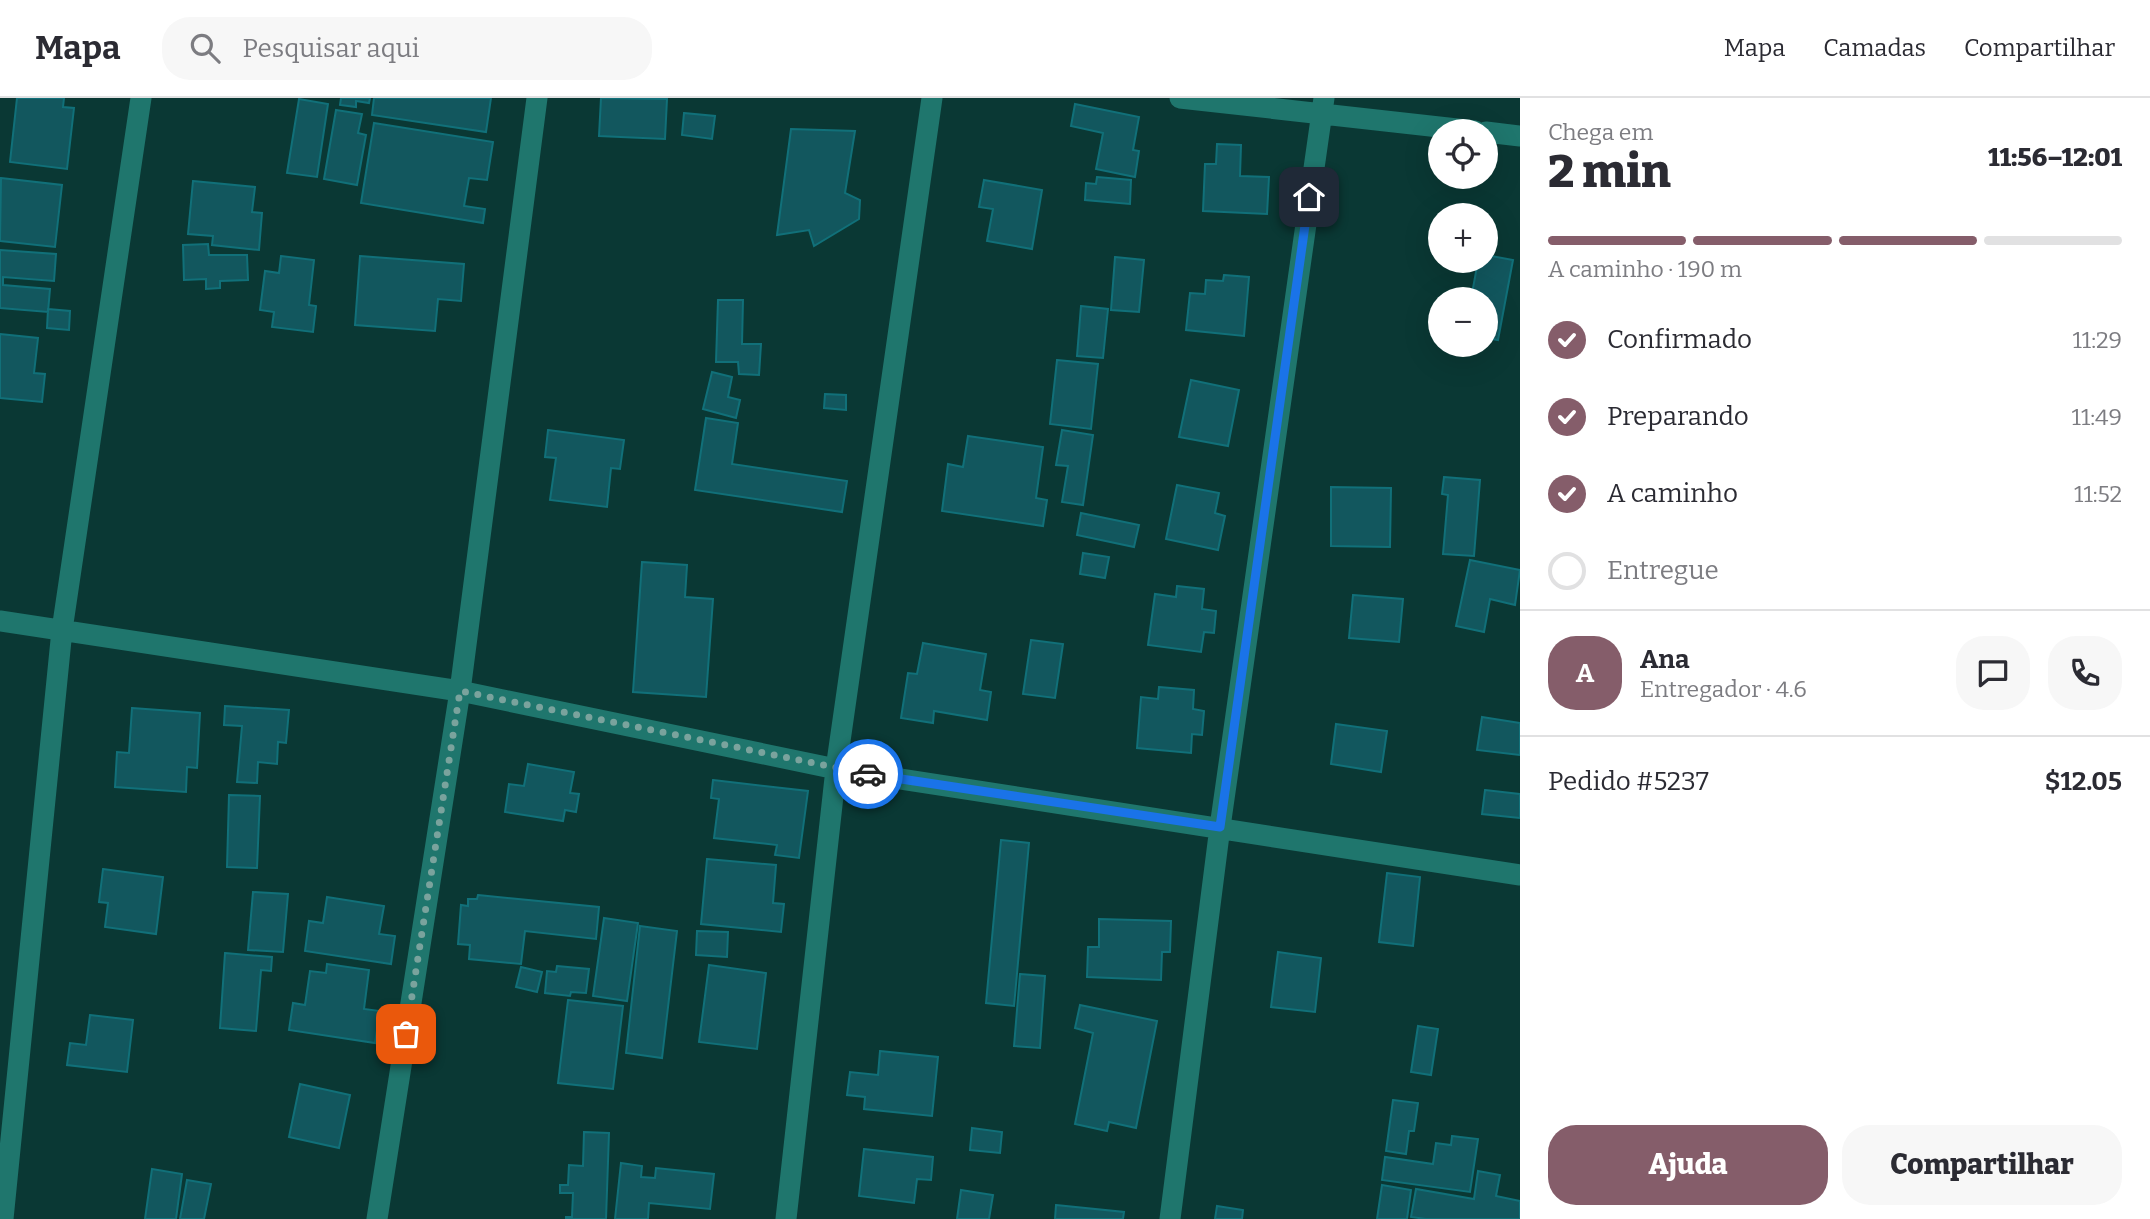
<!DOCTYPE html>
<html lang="pt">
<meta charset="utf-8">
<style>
:root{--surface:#fff;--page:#f7f7f7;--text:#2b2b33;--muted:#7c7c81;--line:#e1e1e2;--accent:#855d6a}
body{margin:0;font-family:Bitter,serif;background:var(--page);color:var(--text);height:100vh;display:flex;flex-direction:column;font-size:26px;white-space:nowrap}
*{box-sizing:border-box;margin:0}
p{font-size:23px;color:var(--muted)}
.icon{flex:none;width:38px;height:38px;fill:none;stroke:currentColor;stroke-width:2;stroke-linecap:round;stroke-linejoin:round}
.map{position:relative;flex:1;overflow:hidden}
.panel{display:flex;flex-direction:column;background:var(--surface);width:630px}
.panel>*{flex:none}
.controls{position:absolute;left:1428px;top:21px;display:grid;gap:14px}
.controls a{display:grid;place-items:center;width:70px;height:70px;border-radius:50%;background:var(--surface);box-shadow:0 7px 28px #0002;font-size:35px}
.pin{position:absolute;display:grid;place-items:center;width:60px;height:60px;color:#fff;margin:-30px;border-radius:14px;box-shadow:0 4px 10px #0006}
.courier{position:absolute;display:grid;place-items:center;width:70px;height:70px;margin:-35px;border:5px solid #1a73e8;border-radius:50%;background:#fff;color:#222;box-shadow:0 2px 9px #0007}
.summary em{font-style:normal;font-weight:800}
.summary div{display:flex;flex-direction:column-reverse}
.summary{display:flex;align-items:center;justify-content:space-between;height:119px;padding:0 28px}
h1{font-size:46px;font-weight:800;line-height:52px}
.bar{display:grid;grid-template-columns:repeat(4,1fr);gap:10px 7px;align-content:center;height:84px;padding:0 28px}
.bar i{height:9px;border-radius:5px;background:var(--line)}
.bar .current{background:var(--accent)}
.bar p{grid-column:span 4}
.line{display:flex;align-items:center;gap:18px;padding:0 28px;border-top:2px solid var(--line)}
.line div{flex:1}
.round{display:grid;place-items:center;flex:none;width:74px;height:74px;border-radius:28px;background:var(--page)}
ol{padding:0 28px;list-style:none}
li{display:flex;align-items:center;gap:21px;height:77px}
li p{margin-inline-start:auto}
li .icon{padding:7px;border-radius:50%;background:var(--accent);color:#fff;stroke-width:4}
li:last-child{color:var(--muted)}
li i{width:38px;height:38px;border:4px solid var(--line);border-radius:50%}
.primary-button{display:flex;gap:14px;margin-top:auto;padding:14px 28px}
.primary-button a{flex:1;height:80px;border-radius:28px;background:var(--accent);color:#fff;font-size:28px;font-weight:800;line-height:80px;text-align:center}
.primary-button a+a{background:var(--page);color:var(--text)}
header{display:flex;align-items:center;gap:42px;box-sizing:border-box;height:98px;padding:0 35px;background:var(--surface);border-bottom:2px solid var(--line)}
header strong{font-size:33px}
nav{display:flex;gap:38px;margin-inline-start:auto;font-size:24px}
.search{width:490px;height:63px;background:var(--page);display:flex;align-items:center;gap:18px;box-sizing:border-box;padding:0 24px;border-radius:28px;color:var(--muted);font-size:26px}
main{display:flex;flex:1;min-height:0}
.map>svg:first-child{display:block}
.building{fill:#12575e;stroke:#117079;stroke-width:2}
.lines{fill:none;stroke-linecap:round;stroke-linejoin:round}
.minor{stroke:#1f766d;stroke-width:21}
.done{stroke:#7aa39d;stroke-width:7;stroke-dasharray:0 12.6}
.route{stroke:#1a73e8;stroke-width:9}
</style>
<header>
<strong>Mapa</strong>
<div class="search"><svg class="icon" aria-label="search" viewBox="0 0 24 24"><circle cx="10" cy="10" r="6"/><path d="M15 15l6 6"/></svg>Pesquisar aqui</div>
<nav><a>Mapa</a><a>Camadas</a><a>Compartilhar</a></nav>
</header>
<main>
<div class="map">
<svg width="1520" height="1121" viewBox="0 0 1520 1121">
<rect width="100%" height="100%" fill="#0a3834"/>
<path class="building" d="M 17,0 L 64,0 L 63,9 L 74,10 L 67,71 L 10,64 Z
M 341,0 L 370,0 L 369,5 L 356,3 L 356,9 L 340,7 Z
M 374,0 L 491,0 L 486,34 L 372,17 Z
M 601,0 L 667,1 L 665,41 L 599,38 Z
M 299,1 L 328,6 L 317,79 L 287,75 Z
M 1075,6 L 1139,19 L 1133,52 L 1139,53 L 1135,79 L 1096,71 L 1103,35 L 1071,28 Z
M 336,12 L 362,16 L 358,35 L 366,37 L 357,87 L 324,81 Z
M 684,15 L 715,18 L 712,41 L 682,37 Z
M 374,25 L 493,44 L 487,82 L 469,80 L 464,108 L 485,111 L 483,125 L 361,105 Z
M 791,31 L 855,33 L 845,95 L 860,102 L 859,121 L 814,148 L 809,132 L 777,137 Z
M 1217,46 L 1241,47 L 1240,78 L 1269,79 L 1267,116 L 1203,113 L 1205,66 L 1216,66 Z
M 1097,79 L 1131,82 L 1130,106 L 1085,102 L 1086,85 L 1096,86 Z
M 1,80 L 62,87 L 55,149 L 0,143 Z
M 984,82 L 1042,92 L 1032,151 L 987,143 L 993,111 L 979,109 Z
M 193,83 L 255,89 L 252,114 L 262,115 L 259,152 L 212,147 L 213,138 L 188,136 Z
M 208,146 L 209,157 L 247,157 L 248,182 L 220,183 L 220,190 L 206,191 L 206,181 L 184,182 L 183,147 Z
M 0,152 L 56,156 L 54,183 L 3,179 L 3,187 L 50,191 L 48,214 L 0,210 Z
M 1486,157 L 1513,162 L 1498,242 L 1486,240 L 1486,201 L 1471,201 L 1478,163 L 1486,163 Z
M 281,158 L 314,162 L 309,207 L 316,208 L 313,234 L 272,229 L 274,214 L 260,212 L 265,173 L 279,175 Z
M 360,158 L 464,166 L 461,203 L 438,201 L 435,233 L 355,227 Z
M 1115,159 L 1144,162 L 1139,214 L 1111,212 Z
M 1224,177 L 1249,179 L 1244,238 L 1186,232 L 1190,195 L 1205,196 L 1206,182 L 1223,183 Z
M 718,202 L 743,202 L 742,246 L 761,246 L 759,277 L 739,276 L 738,264 L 716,264 Z
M 1081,208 L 1108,211 L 1103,260 L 1077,258 Z
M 48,211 L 70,213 L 69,232 L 47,230 Z
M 0,236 L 38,240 L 34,275 L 45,276 L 42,304 L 0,300 Z
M 1057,262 L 1098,266 L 1091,331 L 1050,326 Z
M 712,274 L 732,279 L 728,299 L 740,302 L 736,320 L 703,311 Z
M 1191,282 L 1239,292 L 1228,348 L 1179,339 Z
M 825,296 L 846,297 L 846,312 L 824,310 Z
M 706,320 L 738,325 L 732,366 L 847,383 L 842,414 L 695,392 Z
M 548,332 L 624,342 L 620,371 L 611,370 L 607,409 L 550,402 L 556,360 L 545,359 Z
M 1062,332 L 1093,337 L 1083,407 L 1062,404 L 1068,368 L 1056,367 Z
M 968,338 L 1043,349 L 1036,400 L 1047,402 L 1043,428 L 942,413 L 948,366 L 963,369 Z
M 1444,379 L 1480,382 L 1474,458 L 1443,456 L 1448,397 L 1442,396 Z
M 1177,387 L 1219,395 L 1215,415 L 1225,418 L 1218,452 L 1166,441 Z
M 1331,389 L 1391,390 L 1390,449 L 1331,448 Z
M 1081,415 L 1139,427 L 1134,449 L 1077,437 Z
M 1083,455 L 1109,459 L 1105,480 L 1080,476 Z
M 1470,462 L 1520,472 L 1515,507 L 1490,501 L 1484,534 L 1456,528 Z
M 642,464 L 687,467 L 685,499 L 713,501 L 706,599 L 633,594 Z
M 1177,488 L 1204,491 L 1202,511 L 1216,513 L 1214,535 L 1204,534 L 1201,554 L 1148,547 L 1155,496 L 1176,499 Z
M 1353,497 L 1403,501 L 1399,544 L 1349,540 Z
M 1031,542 L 1063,546 L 1055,600 L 1023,596 Z
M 923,545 L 986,556 L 980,592 L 991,594 L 987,622 L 934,613 L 933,625 L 901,620 L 908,575 L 917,576 Z
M 1159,589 L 1194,592 L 1193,611 L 1204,613 L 1202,637 L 1192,636 L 1191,655 L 1137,650 L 1141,599 L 1158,601 Z
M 225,608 L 289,612 L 286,645 L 278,644 L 277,666 L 258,664 L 257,685 L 237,684 L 242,628 L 224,627 Z
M 132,610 L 200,615 L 197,670 L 187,669 L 186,694 L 115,689 L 117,654 L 129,655 Z
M 1482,619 L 1520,625 L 1520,657 L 1477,652 Z
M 1336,626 L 1387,633 L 1381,674 L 1331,666 Z
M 528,666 L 574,674 L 570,695 L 579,696 L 576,714 L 565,712 L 563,723 L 505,714 L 509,686 L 524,688 Z
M 713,682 L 808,693 L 799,760 L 775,757 L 777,747 L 714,740 L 719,701 L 711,700 Z
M 1485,692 L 1520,696 L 1520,720 L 1482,716 Z
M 229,697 L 260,698 L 257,770 L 227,769 Z
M 1001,742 L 1029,745 L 1014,908 L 986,905 Z
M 707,761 L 776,767 L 773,805 L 784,806 L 781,834 L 701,826 Z
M 103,771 L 163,779 L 156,836 L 105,829 L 108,805 L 99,804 Z
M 1387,775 L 1420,779 L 1413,848 L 1379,844 Z
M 253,794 L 288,796 L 283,854 L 248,852 Z
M 478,797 L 599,809 L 596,841 L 525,833 L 521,866 L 469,861 L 470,847 L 458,846 L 461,807 L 468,808 L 468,801 L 477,801 Z
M 327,799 L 384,808 L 379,836 L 395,838 L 391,866 L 305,853 L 309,823 L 323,825 Z
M 604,820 L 638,825 L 627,903 L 593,898 Z
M 1099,821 L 1171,823 L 1170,854 L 1162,854 L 1161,882 L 1087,879 L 1088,849 L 1099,849 Z
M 640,828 L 677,833 L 662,960 L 626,955 Z
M 697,833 L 728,834 L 727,859 L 696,857 Z
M 1278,854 L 1321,860 L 1315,914 L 1271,909 Z
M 225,855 L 272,859 L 271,873 L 261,872 L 256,933 L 220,930 Z
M 327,866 L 369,872 L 364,911 L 380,913 L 375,945 L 289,932 L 293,905 L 305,907 L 310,873 L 326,875 Z
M 709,867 L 766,875 L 757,951 L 699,944 Z
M 557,868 L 589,871 L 586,895 L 571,894 L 570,898 L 545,895 L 547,873 L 556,874 Z
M 521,869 L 542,874 L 537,894 L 516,889 Z
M 1020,876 L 1045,878 L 1040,950 L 1014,948 Z
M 568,902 L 623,908 L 613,991 L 558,985 Z
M 1080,907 L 1157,923 L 1136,1030 L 1109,1024 L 1107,1033 L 1075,1026 L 1093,935 L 1075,930 Z
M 90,917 L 133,922 L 127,974 L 67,967 L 70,945 L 86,947 Z
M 1418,928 L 1438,931 L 1431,977 L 1411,974 Z
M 880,953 L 938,959 L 932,1018 L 864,1011 L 865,999 L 847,997 L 850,974 L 878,977 Z
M 300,986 L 350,997 L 339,1050 L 289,1039 Z
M 1393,1002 L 1418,1005 L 1414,1033 L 1409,1033 L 1406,1056 L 1386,1053 Z
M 972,1030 L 1002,1034 L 1000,1055 L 970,1052 Z
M 584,1034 L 609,1035 L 606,1121 L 566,1121 L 566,1119 L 572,1119 L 573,1095 L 560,1095 L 560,1087 L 568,1087 L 569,1067 L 583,1068 Z
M 1452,1038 L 1478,1041 L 1470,1094 L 1382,1082 L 1385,1059 L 1433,1066 L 1436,1045 L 1451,1047 Z
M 864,1051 L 933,1059 L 931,1082 L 917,1081 L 914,1105 L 859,1098 Z
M 621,1065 L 642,1068 L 641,1079 L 655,1080 L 656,1070 L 714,1076 L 710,1111 L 649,1105 L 648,1121 L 615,1121 Z
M 152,1071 L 182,1076 L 176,1121 L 145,1121 Z
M 1478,1073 L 1500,1077 L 1496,1098 L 1520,1103 L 1520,1121 L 1426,1121 L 1411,1119 L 1416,1091 L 1474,1101 Z
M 187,1082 L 211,1086 L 204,1121 L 180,1121 Z
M 1382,1087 L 1411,1092 L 1407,1121 L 1377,1121 Z
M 961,1092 L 993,1097 L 989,1121 L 957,1121 Z
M 1056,1107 L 1124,1114 L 1123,1121 L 1055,1121 Z
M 1217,1108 L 1243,1112 L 1242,1121 L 1215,1121 Z"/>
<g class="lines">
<path class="minor" d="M 1180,0 L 1475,33
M 1486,34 L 1520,38
M 0,523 L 460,593 L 836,671 L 1520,777
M 3,1121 L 62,532 L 141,0
M 377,1121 L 460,593 L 537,0
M 786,1121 L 836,671 L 932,0
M 1170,1121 L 1220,729 L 1324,0"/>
</g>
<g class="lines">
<path class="done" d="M 406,936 L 460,593 L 868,676"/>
<path class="route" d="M 868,676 L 1220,729 L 1309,99"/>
</g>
</svg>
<div class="controls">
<a><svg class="icon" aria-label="locate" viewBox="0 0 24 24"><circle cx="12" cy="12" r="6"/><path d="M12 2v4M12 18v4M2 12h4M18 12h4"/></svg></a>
<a>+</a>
<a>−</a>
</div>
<div class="pin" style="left:406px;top:936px;background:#ea580c"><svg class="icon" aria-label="bag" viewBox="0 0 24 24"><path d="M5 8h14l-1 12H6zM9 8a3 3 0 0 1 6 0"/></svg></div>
<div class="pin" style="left:1309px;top:99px;background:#1f2937"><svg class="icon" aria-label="home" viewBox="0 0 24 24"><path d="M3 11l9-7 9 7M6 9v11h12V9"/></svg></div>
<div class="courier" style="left:868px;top:676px"><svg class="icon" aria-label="car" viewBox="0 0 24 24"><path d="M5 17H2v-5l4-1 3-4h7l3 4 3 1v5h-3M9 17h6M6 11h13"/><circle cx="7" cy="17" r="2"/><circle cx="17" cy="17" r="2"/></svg></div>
</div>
<section class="panel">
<div class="summary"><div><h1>2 min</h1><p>Chega em</p></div><em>11:56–12:01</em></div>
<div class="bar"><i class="current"></i><i class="current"></i><i class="current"></i><i></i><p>A caminho · 190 m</p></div>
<ol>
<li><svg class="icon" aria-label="check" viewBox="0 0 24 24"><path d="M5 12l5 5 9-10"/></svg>Confirmado<p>11:29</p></li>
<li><svg class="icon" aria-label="check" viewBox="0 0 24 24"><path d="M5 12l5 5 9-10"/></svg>Preparando<p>11:49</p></li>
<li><svg class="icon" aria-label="check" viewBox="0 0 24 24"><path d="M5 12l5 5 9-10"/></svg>A caminho<p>11:52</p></li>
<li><i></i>Entregue</li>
</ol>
<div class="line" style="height:126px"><b class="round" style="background:var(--accent);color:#fff">A</b><div><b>Ana</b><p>Entregador · 4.6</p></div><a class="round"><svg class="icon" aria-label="chat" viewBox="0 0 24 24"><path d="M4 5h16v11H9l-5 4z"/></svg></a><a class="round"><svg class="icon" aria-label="phone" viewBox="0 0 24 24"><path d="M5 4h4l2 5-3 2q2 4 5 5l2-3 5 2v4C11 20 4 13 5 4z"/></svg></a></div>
<div class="line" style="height:91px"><div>Pedido #5237</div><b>$12.05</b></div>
<div class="primary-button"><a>Ajuda</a><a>Compartilhar</a></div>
</section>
</main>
